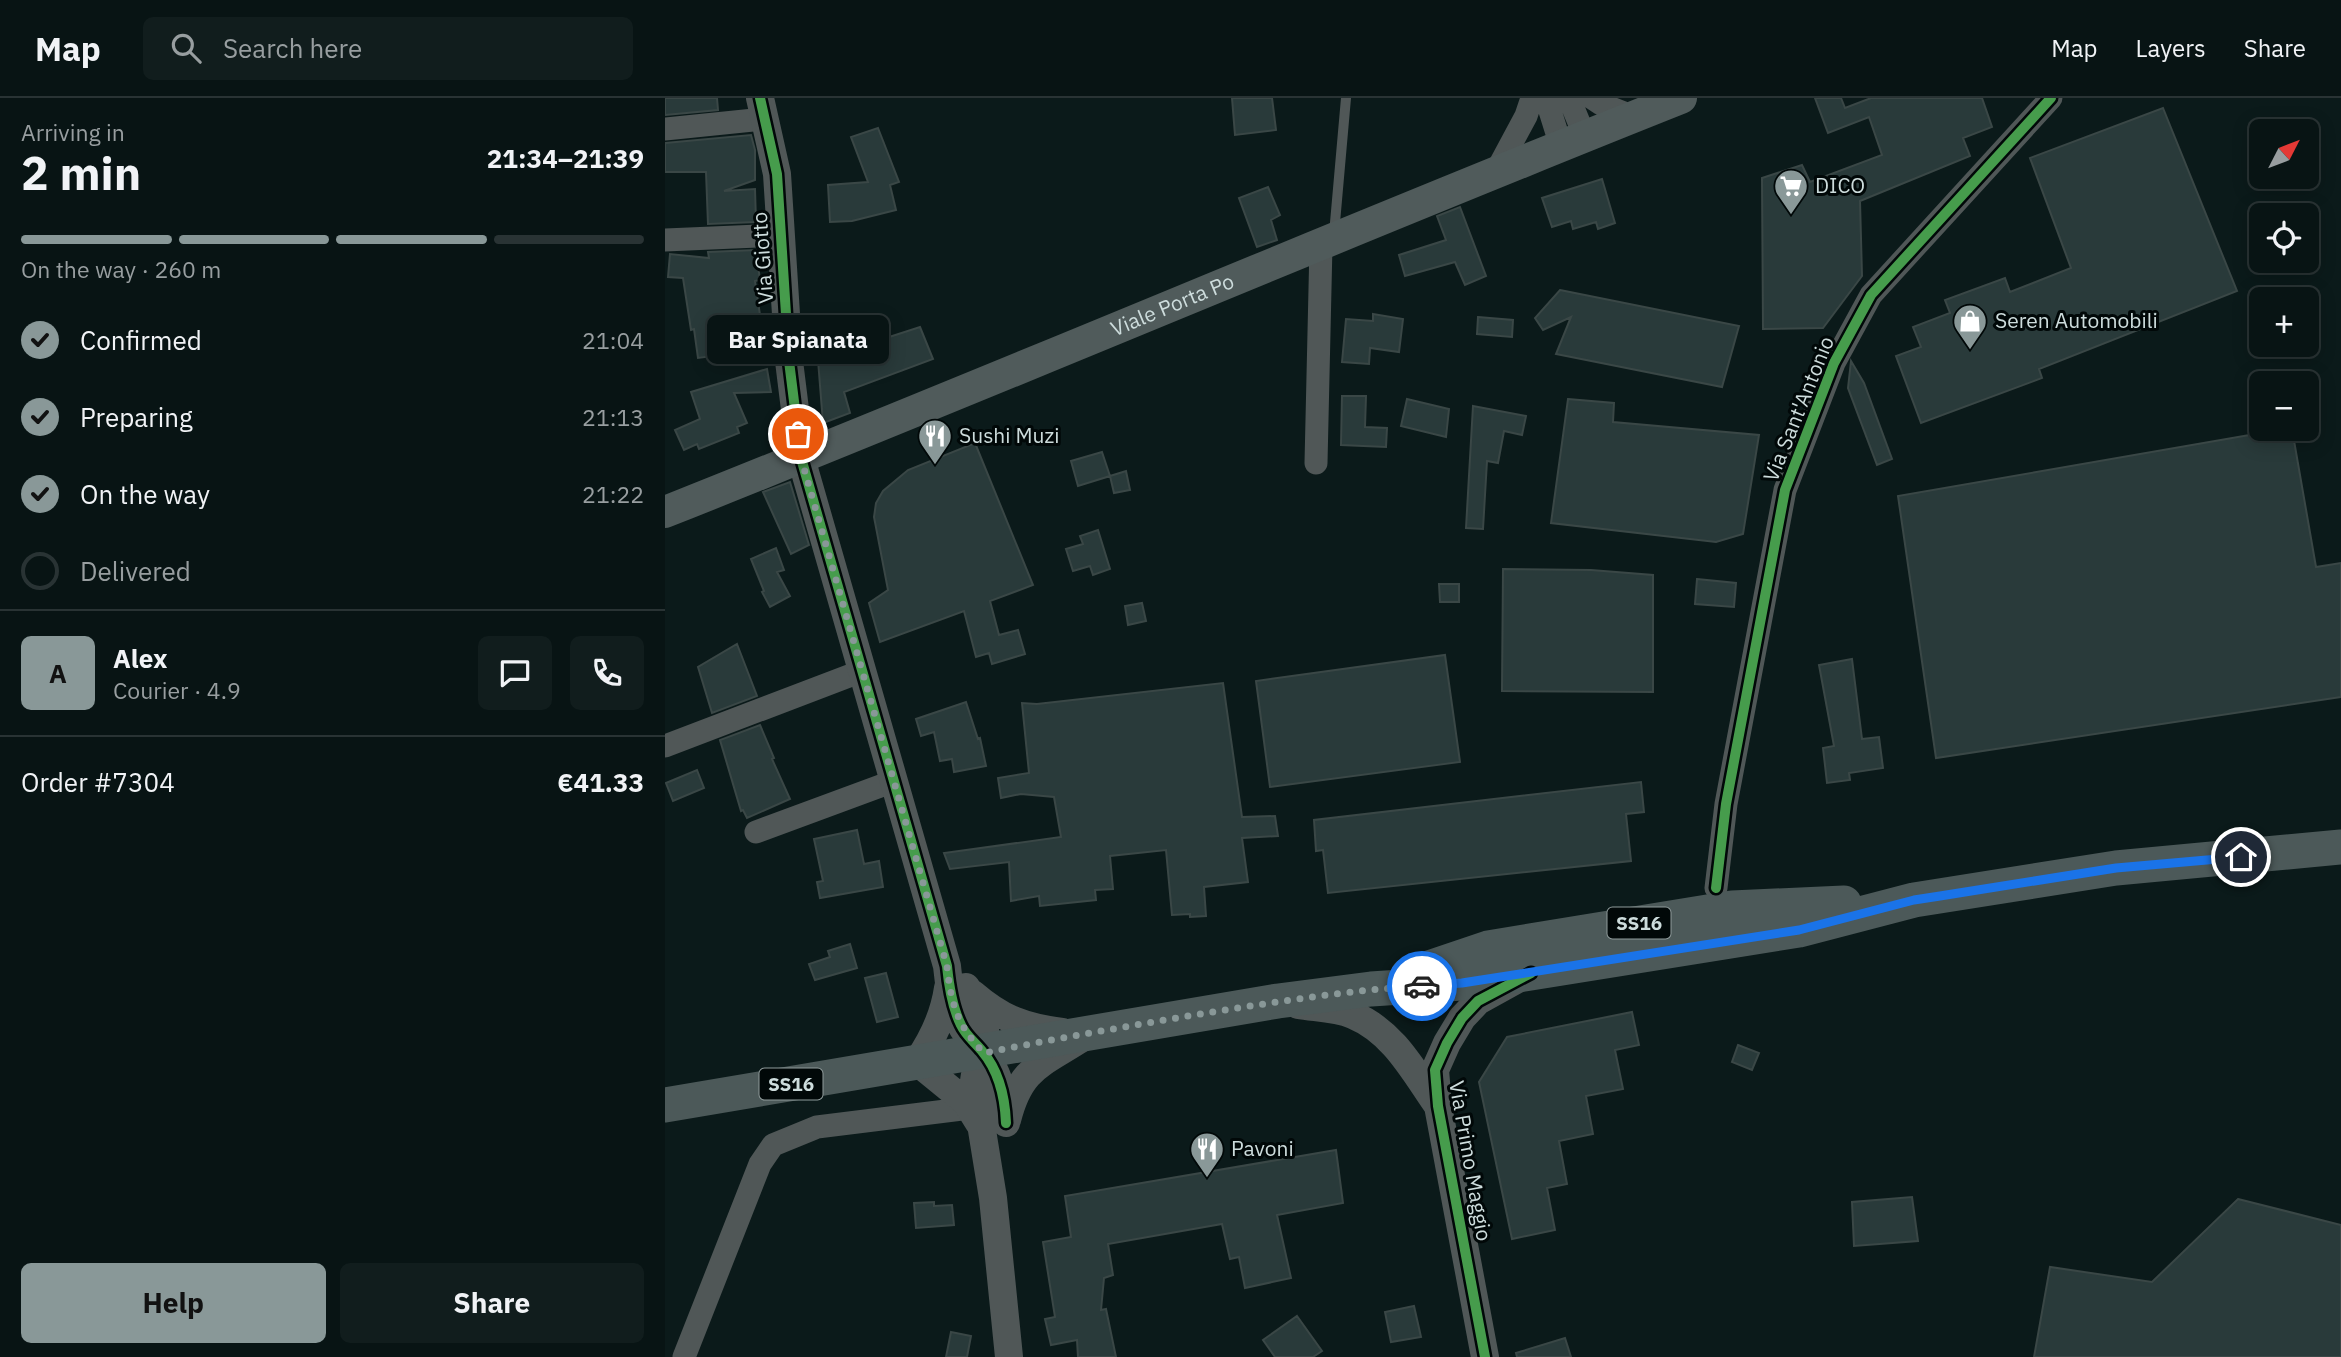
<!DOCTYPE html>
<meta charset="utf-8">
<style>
:root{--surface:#081414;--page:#111d1d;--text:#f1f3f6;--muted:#989ea0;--line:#293334;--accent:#899898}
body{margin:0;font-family:"IBM Plex Sans",sans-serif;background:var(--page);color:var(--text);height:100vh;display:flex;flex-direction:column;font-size:26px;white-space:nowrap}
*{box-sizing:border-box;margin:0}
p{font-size:23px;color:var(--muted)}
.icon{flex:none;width:38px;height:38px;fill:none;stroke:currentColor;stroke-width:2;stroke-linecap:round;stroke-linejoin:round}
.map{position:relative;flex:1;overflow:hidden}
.side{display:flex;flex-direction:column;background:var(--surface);width:665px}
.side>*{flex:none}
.needle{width:46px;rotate:48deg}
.tools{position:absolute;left:1584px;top:21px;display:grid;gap:14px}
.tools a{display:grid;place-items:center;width:70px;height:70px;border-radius:10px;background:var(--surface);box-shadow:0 4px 18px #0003,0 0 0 2px var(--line);font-size:35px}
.pin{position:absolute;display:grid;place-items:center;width:60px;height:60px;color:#fff;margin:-30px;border:4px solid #fff;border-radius:50%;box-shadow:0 2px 7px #0007}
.courier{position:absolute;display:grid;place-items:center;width:70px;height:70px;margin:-35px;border:5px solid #1a73e8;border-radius:50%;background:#fff;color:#222;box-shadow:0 2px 9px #0007}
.bubble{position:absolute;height:49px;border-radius:10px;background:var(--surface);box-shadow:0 4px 18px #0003,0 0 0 2px var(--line);font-size:23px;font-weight:800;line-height:49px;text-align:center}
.headline em{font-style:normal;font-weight:800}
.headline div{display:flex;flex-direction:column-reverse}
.headline{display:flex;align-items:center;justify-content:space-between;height:119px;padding:0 21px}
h1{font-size:46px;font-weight:800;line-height:52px}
.bar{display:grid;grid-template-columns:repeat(4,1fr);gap:10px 7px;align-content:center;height:84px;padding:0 21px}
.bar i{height:9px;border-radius:5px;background:var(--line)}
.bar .active{background:var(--accent)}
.bar p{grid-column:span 4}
.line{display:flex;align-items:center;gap:18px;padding:0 21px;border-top:2px solid var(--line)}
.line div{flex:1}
.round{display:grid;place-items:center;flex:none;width:74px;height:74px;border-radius:10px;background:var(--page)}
ol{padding:0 21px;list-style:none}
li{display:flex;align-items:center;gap:21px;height:77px}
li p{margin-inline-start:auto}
li .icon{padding:7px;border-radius:50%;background:var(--accent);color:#111;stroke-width:4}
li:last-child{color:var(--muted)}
li i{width:38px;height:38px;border:4px solid var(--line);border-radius:50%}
.primary-button{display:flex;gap:14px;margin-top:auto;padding:14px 21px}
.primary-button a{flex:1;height:80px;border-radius:10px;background:var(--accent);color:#111;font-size:28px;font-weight:800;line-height:80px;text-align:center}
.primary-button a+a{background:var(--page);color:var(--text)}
header{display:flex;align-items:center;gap:42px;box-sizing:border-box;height:98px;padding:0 35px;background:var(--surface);border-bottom:2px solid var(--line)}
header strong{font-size:33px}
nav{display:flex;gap:38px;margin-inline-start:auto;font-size:24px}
.search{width:490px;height:63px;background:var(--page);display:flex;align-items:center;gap:18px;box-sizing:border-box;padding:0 24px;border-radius:10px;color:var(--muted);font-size:26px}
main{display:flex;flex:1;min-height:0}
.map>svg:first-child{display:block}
.building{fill:#293a3a;stroke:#3a4746;stroke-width:2}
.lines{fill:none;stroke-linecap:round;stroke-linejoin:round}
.service{stroke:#505757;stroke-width:10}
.minor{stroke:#505757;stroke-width:23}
.tertiary{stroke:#505757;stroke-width:28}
.secondary{stroke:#505b5b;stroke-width:32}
.primary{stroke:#4c5959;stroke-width:35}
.cycleway-casing{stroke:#010808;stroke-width:15}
.cycleway{stroke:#469c4c;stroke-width:10}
.done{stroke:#899898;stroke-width:7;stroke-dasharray:0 12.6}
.route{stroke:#1a73e8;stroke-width:9}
.labels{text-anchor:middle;stroke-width:6;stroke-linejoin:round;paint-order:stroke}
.shield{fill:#010808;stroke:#909c9c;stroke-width:2}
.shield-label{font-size:19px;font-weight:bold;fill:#cddcdc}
.poi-label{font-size:21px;fill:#cddcdc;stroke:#010808;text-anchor:start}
.street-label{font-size:21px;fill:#cddcdc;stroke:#010808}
</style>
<header>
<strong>Map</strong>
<div class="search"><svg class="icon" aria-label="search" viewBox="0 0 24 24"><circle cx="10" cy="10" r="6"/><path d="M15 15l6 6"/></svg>Search here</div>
<nav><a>Map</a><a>Layers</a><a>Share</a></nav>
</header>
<main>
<section class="side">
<div class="headline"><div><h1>2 min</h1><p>Arriving in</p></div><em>21:34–21:39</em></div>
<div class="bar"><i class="active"></i><i class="active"></i><i class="active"></i><i></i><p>On the way · 260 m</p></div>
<ol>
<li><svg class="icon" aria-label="check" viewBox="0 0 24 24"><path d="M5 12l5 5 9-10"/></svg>Confirmed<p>21:04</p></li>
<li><svg class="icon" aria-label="check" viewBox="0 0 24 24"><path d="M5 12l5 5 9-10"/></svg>Preparing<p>21:13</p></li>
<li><svg class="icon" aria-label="check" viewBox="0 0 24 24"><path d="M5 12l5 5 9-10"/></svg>On the way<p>21:22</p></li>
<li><i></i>Delivered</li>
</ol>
<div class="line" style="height:126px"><b class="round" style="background:var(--accent);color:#111">A</b><div><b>Alex</b><p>Courier · 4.9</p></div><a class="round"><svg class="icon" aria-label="chat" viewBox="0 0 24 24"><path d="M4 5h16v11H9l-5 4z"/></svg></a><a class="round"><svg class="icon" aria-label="phone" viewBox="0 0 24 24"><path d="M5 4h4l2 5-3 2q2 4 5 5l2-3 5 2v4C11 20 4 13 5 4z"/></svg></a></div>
<div class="line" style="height:91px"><div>Order #7304</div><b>€41.33</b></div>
<div class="primary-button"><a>Help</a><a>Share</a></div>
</section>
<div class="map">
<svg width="1676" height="1259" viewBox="0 0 1676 1259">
<rect width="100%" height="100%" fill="#0b1a1a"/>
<path class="building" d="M 0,0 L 52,0 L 53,12 L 0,17 Z
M 567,0 L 607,0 L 611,32 L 570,37 Z
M 1150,0 L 1176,0 L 1180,10 L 1206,0 L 1317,0 L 1327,29 L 1298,40 L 1305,58 L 1195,103 L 1197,178 L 1158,230 L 1098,231 L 1097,80 L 1137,67 L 1145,84 L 1217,57 L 1204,19 L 1163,35 Z
M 1498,10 L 1572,193 L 1374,271 L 1377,280 L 1256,325 L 1231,258 L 1256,249 L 1248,229 L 1285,215 L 1280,202 L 1340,180 L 1345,194 L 1406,170 L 1365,60 Z
M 213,30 L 234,84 L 225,87 L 231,112 L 187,123 L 165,124 L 163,87 L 203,84 L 186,39 Z
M 86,37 L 90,52 L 90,82 L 59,93 L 90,91 L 91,124 L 43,126 L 41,74 L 0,74 L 0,45 Z
M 937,81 L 950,125 L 933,131 L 931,124 L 908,131 L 906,123 L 887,129 L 877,100 Z
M 603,89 L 615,117 L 606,122 L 612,142 L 592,149 L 574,100 Z
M 795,109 L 821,178 L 800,187 L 790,164 L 740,178 L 734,157 L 781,142 L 772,118 Z
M 91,152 L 95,182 L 90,183 L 100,251 L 33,260 L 29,231 L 26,232 L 18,180 L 3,179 L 5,156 L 44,160 L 43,154 Z
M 895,192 L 1074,228 L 1057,289 L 891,256 L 906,219 L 878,232 L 870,220 Z
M 708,216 L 738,221 L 734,254 L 705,250 L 704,266 L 677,264 L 681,221 L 708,223 Z
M 813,219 L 848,222 L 847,239 L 812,236 Z
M 255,229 L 268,261 L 179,294 L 185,315 L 158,325 L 153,262 Z
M 1186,263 L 1199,285 L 1227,361 L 1212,367 L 1183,290 Z
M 102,271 L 106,294 L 69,295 L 82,325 L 72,329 L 74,335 L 34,351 L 32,346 L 19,352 L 10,332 L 35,321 L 26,294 Z
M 677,298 L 701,298 L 700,329 L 722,330 L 721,349 L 676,347 Z
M 742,301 L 784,311 L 781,339 L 736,328 Z
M 903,301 L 949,305 L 948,324 L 1094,337 L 1078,436 L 1051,444 L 886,425 Z
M 808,308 L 861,318 L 857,337 L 839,333 L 833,365 L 822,363 L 818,431 L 801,430 Z
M 1619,331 L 1627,331 L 1651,469 L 1676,465 L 1676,599 L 1271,660 L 1233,398 Z
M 310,345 L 368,487 L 325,503 L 334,537 L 353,532 L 360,556 L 327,566 L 324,555 L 311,559 L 299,513 L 215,544 L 204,505 L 223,492 L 209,419 L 211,405 L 218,393 L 243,372 Z
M 437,354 L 445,378 L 413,388 L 406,363 Z
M 461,373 L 465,392 L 449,395 L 445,378 Z
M 125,384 L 144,447 L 126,456 L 98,394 Z
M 433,432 L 445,471 L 428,477 L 425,468 L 408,473 L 401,451 L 418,446 L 415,438 Z
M 111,450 L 119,472 L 112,474 L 125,498 L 105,509 L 97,494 L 99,493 L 86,461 Z
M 838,471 L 926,472 L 988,477 L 988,594 L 837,593 Z
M 1032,481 L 1071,485 L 1069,509 L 1030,506 Z
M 774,486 L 794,486 L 794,504 L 775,504 Z
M 477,505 L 481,523 L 463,527 L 460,508 Z
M 72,546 L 92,598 L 47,615 L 33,569 Z
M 780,557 L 795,664 L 605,689 L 591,583 Z
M 1187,561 L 1197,641 L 1214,639 L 1218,670 L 1184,675 L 1185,682 L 1162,685 L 1158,650 L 1169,648 L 1154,567 Z
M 558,585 L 577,719 L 610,718 L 613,738 L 577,740 L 583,784 L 539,789 L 541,818 L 525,819 L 525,816 L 507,817 L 501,752 L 445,758 L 448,791 L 430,792 L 431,802 L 375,808 L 374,798 L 346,803 L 344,764 L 285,771 L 279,755 L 396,739 L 389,699 L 356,696 L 336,700 L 333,680 L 364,675 L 357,605 L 372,606 Z
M 301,604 L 313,641 L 315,640 L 321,668 L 289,674 L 287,661 L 275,663 L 269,634 L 256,638 L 251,621 Z
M 95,627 L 109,660 L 107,661 L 125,701 L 82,720 L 78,712 L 76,713 L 55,642 Z
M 32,672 L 39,690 L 8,703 L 1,685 Z
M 976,684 L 979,714 L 961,716 L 966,763 L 663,795 L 658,752 L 651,753 L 649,722 Z
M 192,732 L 199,766 L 214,763 L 218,789 L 155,800 L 152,784 L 158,783 L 149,741 Z
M 185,846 L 192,870 L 150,882 L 144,866 L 165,859 L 163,853 Z
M 221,875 L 233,919 L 212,924 L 200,880 Z
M 967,914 L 974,947 L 950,952 L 958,991 L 921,998 L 928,1036 L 894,1043 L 902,1086 L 882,1090 L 890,1132 L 847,1141 L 814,984 L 842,939 Z
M 1073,947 L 1094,955 L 1087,972 L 1067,964 Z
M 671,1052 L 678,1105 L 612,1117 L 626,1180 L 580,1190 L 574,1159 L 565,1161 L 557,1126 L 443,1146 L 448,1177 L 439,1180 L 436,1212 L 441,1211 L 451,1259 L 413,1259 L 412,1242 L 386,1247 L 380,1221 L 390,1219 L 378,1144 L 406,1139 L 400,1098 Z
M 1247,1099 L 1253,1143 L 1189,1148 L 1187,1104 Z
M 1573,1101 L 1676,1127 L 1676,1259 L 1369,1259 L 1385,1169 L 1487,1184 Z
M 269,1104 L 269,1108 L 287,1107 L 289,1127 L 251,1130 L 249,1105 Z
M 749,1208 L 756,1239 L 726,1244 L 720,1214 Z
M 632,1218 L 657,1253 L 648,1259 L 610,1259 L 598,1242 Z
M 286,1234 L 306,1238 L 302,1259 L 281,1259 Z
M 900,1240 L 906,1259 L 852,1259 L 851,1255 Z"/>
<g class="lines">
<path class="service" d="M 669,136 L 681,0"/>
<path class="minor" d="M 881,0 L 896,48
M 904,0 L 920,39
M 927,0 L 936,6 L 969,19
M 0,31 L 99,21
M 831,74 L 861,18 L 867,0
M 0,142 L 116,137
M 651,365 L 656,147
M 0,648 L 197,573
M 91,734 L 229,683
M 1051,790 L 1061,706 L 1120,392 L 1169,265 L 1206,197 L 1386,0
M 19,1259 L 95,1066 L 108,1047 L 152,1029 L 305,1010"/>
<path class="tertiary" d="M 95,0 L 112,76 L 124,263 L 136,360 L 282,868 C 284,889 287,909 296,927 C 301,938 310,944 317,953 C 334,973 340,1000 341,1025
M 301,889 C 314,908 327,934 317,957 C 313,967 310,972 309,983 L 328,1100 L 344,1259
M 283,890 C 279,918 268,941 252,964 L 301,1004 L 314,1025
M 308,896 C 337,921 359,929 397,934
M 633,907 C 651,910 671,910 688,917 C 729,934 749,974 773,1008
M 342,1022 C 355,970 375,967 417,940
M 820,1259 L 773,1008 L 770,972 L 782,945 L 797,920 L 813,903 L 851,882"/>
<path class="secondary" id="s1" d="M 0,414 C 340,279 676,135 1016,0"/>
<path class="primary" d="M 743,877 L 823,850 L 1067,810 L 1179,805
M 0,1007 L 613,903 L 706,891 L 797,885 L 866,875 L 1134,832 L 1249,802 L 1451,770 L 1676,749"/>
<g class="cycleway-casing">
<path id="cycleway" d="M 95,0 L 112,76 L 124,263 L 136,360 L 282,868 C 284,889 287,909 296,927 C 301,938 310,944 317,953 C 334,973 340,1000 341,1025
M 1051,790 L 1061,706 L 1120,392 L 1169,265 L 1206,197 L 1386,0
M 820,1259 L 773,1008 L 770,972 L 782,945 L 797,920 L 813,903 L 866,875"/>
</g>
<use href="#cycleway" class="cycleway"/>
</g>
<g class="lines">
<path class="done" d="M 133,336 L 136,360 L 282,868 C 286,906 292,927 319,955 C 389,941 459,929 529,917 C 605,905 681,892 757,888"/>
<path class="route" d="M 757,888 L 797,885 L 1134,832 L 1249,802 L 1275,798 L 1451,770 L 1576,759"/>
</g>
<defs>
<g id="supermarket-pin" transform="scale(1.75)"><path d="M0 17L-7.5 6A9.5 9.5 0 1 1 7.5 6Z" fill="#899898" stroke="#010808"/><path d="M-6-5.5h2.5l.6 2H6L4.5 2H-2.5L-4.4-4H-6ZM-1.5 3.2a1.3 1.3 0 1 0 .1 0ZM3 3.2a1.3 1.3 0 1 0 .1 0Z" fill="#fff"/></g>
<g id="shop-pin" transform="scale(1.75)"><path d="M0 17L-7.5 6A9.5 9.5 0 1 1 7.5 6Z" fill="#899898" stroke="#010808"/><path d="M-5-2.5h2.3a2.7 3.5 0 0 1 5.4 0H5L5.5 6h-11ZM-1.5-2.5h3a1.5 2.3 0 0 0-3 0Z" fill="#fff"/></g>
<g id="restaurant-pin" transform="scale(1.75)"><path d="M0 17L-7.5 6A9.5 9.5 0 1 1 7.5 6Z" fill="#899898" stroke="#010808"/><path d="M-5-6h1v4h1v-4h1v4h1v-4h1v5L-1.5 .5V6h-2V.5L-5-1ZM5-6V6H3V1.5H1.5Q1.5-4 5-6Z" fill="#fff"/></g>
</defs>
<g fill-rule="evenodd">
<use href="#supermarket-pin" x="1126" y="88"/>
<use href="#shop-pin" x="1305" y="223"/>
<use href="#restaurant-pin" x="270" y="338"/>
<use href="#restaurant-pin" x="542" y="1051"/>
</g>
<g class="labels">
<g class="shield">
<rect x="942.5" y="809.5" width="63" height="31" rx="5"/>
<rect x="94.5" y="970.5" width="63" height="31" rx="5"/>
</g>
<g class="shield-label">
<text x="974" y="832">SS16</text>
<text x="126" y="993">SS16</text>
</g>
<g class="poi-label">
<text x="1150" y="95">DICO</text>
<text x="1330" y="230">Seren Automobili</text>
<text x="294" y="345">Sushi Muzi</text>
<text x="566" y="1058">Pavoni</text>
</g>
<g class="street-label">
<text transform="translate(98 160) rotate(-94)" y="7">Via Giotto</text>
<text dy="7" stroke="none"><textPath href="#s1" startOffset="548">Viale Porta Po</textPath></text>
<text transform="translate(1134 311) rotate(-68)" y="7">Via Sant'Antonio</text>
<text transform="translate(805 1063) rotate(80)" y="7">Via Primo Maggio</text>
</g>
</g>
</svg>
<div class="tools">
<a><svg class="needle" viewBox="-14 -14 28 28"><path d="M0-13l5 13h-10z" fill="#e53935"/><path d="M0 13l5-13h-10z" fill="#989ea0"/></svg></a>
<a><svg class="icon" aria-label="locate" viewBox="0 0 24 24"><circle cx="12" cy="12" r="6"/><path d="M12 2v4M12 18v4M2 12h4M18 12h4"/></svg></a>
<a>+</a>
<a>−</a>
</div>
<div class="pin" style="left:133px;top:336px;background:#ea580c"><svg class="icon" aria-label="bag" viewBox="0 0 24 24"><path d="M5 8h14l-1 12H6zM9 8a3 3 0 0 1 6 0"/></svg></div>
<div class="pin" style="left:1576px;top:759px;background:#1f2937"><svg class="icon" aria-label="home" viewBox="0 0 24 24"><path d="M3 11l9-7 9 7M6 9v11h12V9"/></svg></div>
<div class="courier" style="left:757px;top:888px"><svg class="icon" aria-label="car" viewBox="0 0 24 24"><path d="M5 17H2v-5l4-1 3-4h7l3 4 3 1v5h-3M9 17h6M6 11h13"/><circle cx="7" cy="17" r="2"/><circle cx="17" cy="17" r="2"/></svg></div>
<div class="bubble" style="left:42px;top:217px;width:182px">Bar Spianata</div>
</div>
</main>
